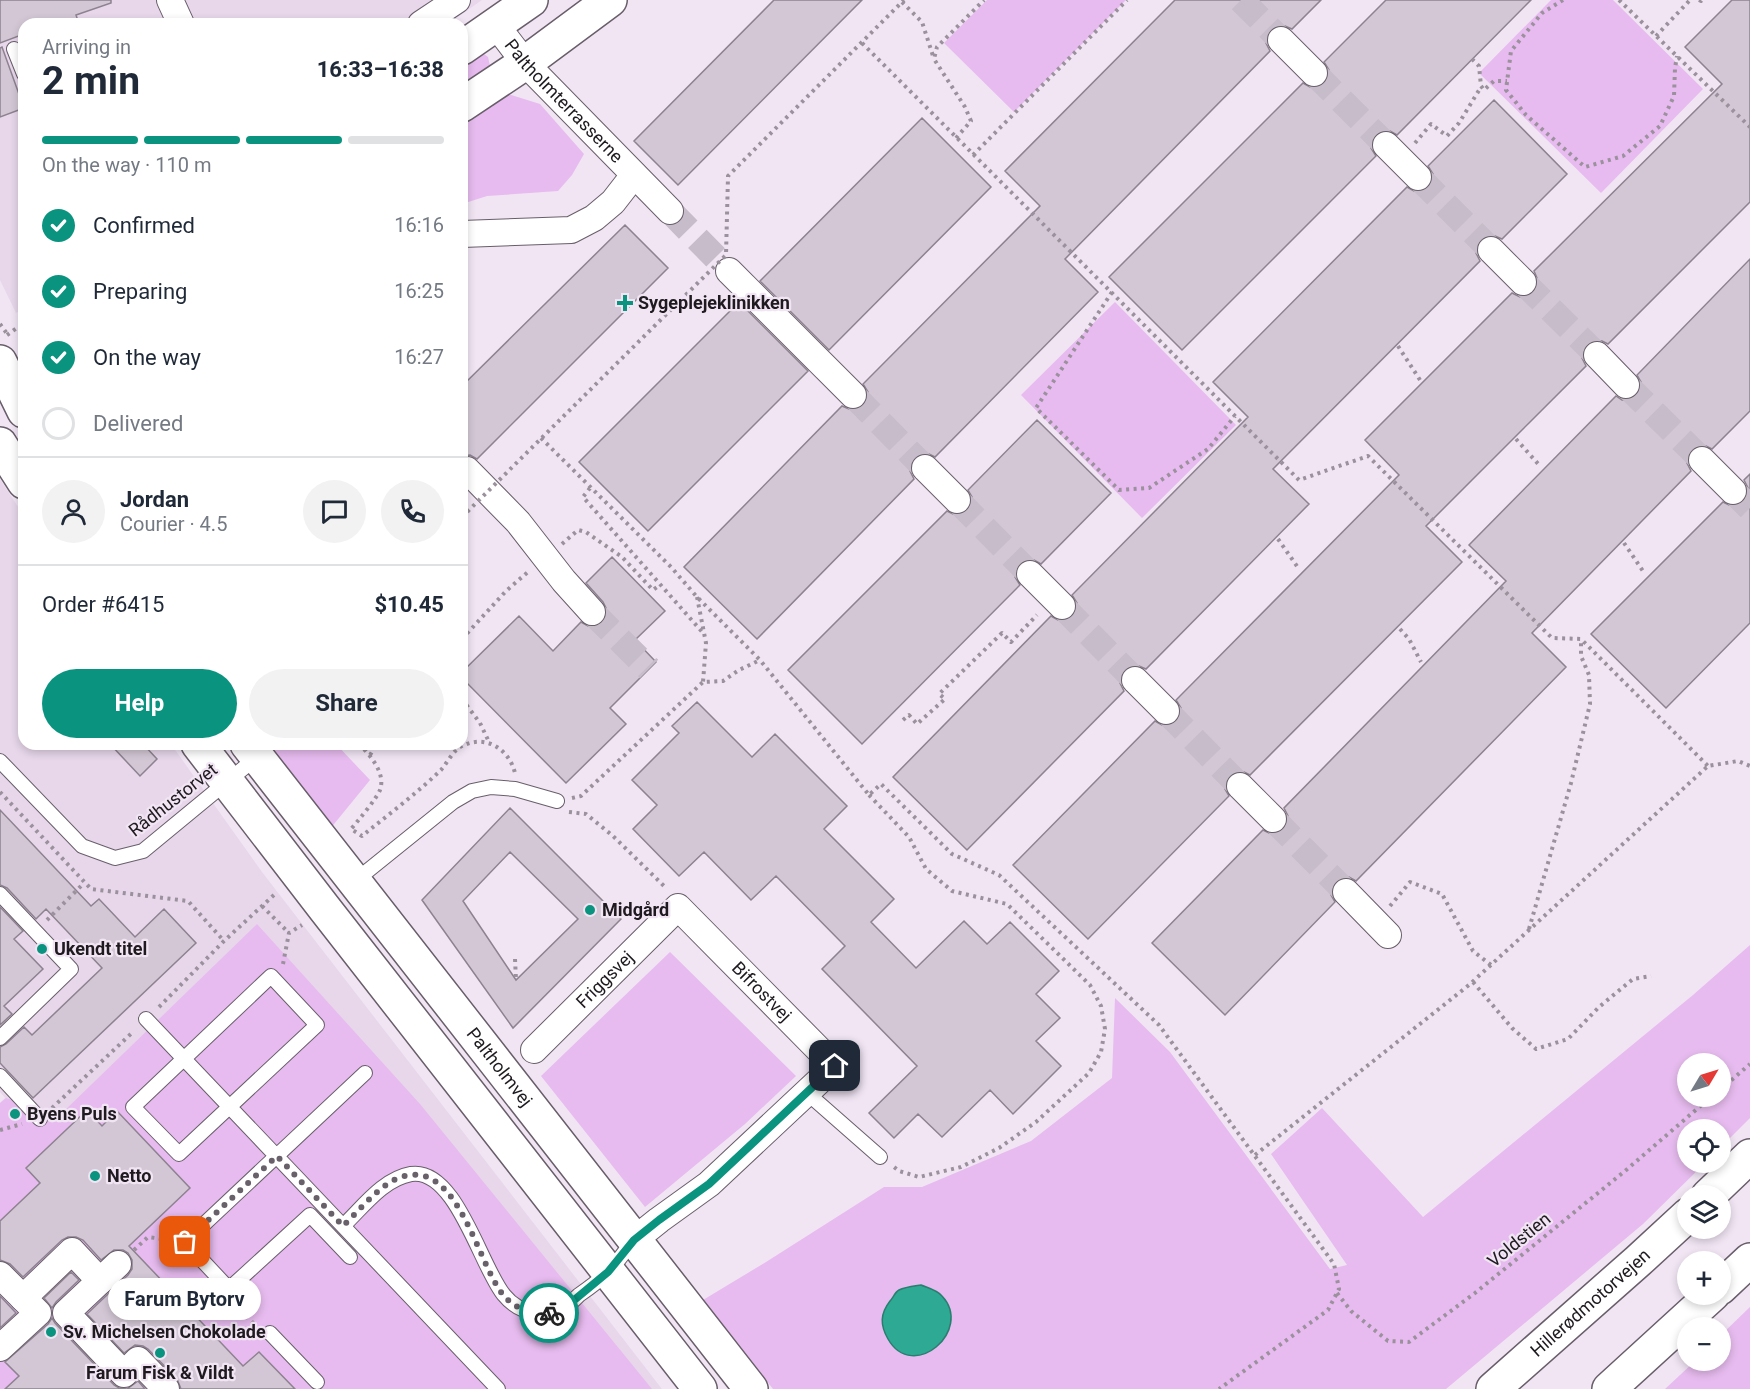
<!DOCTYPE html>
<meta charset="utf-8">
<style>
:root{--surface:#fff;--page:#f2f2f3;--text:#1f2937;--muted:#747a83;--line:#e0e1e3;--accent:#0a947f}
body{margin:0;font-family:Roboto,sans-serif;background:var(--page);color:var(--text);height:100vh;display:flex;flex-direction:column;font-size:22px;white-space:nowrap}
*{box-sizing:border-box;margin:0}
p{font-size:20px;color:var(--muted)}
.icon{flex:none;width:33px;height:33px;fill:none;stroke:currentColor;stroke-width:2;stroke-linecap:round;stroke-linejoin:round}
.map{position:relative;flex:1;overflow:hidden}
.sheet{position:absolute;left:18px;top:18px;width:450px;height:732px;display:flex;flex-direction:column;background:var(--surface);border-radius:18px;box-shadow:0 3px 9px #0003}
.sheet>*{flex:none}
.needle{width:39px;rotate:52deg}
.controls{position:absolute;left:1677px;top:1053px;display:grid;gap:12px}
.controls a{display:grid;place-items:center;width:54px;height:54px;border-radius:50%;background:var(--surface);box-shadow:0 3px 9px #0003;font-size:30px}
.pin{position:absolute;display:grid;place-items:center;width:51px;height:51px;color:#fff;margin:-26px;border-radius:12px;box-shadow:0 3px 9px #0006}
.courier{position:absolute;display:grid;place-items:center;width:60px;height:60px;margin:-30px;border:4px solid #0a947f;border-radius:50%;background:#fff;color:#222;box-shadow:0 2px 8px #0007}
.bubble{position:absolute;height:42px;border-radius:21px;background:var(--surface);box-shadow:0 3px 9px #0003;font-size:20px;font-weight:700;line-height:42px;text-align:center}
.headline em{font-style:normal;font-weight:700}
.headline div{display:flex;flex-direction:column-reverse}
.headline{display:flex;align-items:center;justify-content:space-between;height:102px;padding:0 24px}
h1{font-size:39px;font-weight:700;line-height:45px}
.bar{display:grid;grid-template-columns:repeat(4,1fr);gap:9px 6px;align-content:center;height:72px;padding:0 24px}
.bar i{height:8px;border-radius:4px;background:var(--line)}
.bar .current{background:var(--accent)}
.bar p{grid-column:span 4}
.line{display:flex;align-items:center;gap:15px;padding:0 24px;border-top:2px solid var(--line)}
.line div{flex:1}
.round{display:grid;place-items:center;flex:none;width:63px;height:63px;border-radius:32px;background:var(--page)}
ol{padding:0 24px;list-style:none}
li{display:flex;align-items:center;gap:18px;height:66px}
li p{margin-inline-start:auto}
li .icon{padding:6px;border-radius:50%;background:var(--accent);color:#fff;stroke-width:4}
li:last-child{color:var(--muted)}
li i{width:33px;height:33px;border:3px solid var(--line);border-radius:50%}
.primary-button{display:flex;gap:12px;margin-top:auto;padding:12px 24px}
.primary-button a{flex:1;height:69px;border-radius:36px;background:var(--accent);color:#fff;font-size:24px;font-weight:700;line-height:69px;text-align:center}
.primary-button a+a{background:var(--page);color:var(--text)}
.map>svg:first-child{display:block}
.built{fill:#e8d7eb}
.green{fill:#e7bbef;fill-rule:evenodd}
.water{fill:#2ea993;stroke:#297e70;stroke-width:1.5}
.building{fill:#d3c7d5;stroke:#8d828f;stroke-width:1.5;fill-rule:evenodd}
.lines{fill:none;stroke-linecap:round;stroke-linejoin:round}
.street-tunnel{stroke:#c7bcc9;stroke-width:26;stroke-dasharray:26 13;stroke-linecap:butt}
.lane-casing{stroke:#685e6a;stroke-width:16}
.street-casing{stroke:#685e6a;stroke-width:28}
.secondary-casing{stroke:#685e6a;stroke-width:36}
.highway-casing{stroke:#685e6a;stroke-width:36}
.path{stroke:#9a919c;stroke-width:4;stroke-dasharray:3 4.5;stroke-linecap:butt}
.lane{stroke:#fff;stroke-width:14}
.street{stroke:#fff;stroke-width:26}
.secondary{stroke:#fff;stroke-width:33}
.highway{stroke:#fff;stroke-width:33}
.path-bridge{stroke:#9a919c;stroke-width:4;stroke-dasharray:3 4.5;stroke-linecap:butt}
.done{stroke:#68616a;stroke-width:6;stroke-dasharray:0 10.8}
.route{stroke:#0a947f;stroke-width:8}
.poi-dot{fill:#0a947f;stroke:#f1e5f4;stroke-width:2}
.labels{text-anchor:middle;stroke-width:4.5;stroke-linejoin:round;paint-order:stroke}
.street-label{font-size:18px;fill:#1e1a1f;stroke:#f1e5f4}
.poi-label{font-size:18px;font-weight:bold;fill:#1e1a1f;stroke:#f1e5f4;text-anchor:start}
</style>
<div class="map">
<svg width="1750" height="1389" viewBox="0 0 1750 1389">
<rect width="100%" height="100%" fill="#f1e5f4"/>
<path class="built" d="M 0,0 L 482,0 L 448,24 L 24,24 L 24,307 L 16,313 L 0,280 Z
M 0,479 L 24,516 L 24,744 L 171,744 L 262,872 L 662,1389 L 0,1389 L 0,1103 L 5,1098 L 0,1092 Z"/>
<path class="green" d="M 987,0 L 1126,0 L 1014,112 L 944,43 Z
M 1551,0 L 1613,0 L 1703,89 L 1601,193 L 1479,73 Z
M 479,54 L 484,54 L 488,57 L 490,66 L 462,88 L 462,64 Z
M 505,93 L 540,104 L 584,154 L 572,175 L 558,191 L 487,196 L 462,204 L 462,124 Z
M 1115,302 L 1236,425 L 1142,518 L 1021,395 Z
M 263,744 L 336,744 L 370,780 L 330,829 Z
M 257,924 L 420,1104 L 652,1389 L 0,1389 L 0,1103 L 6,1098 L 61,1114 Z
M 1750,945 L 1750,1118 L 1721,1147 L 1720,1130 L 1688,1130 L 1688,1162 L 1705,1163 L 1643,1224 L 1446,1389 L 773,1389 L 703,1300 L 766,1262 L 884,1187 L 922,1187 L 1031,1141 L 1112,1078 L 1115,998 L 1170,1052 L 1330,1269 L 1347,1265 L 1271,1154 L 1322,1108 L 1423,1217 L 1693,995 ZM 1688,1064 L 1720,1064 L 1720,1096 L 1688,1096 Z
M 670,952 L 796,1076 L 745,1124 L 645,1207 L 541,1076 Z
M 1750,1307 L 1750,1389 L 1665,1389 L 1695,1361 L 1720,1360 L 1721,1335 Z"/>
<path class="water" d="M 921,1285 C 928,1288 937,1290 942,1296 C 974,1330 913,1383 888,1339 C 880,1325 880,1314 890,1301 C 893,1298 895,1292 899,1290 C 905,1287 915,1286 921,1285 Z"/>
<path class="building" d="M 0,0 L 111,0 L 111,3 L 76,15 L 79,24 L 24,24 L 24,34 L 0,43 Z
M 774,0 L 862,0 L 678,185 L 634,141 Z
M 1175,0 L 1321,0 L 1292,29 L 1285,26 L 1278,25 L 1270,30 L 1267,36 L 1266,43 L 1270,51 L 1065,259 L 1098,292 L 935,457 L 929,454 L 922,453 L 914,458 L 911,464 L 910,471 L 914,479 L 757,639 L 684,567 L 842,406 L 849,409 L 856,410 L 864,405 L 867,399 L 868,392 L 863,384 L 1040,206 L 1005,171 Z
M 1386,0 L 1531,0 L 1397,135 L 1390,131 L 1383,130 L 1375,135 L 1372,141 L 1371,148 L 1376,156 L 1182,350 L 1109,277 L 1303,83 L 1310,87 L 1317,88 L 1325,83 L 1328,77 L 1329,70 L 1324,62 Z
M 1732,0 L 1750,0 L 1750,202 L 1608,344 L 1602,341 L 1594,340 L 1586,345 L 1582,351 L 1582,358 L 1586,366 L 1426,526 L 1462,562 L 1250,775 L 1244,772 L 1237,771 L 1229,776 L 1226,782 L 1225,789 L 1229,796 L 1088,939 L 1013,865 L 1155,721 L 1162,725 L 1169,726 L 1177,721 L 1180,715 L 1181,708 L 1176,700 L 1399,475 L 1365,440 L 1512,293 L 1520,297 L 1527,296 L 1533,293 L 1538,285 L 1537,278 L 1534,271 L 1722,84 L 1685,47 Z
M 2,47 L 24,108 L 0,117 L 0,48 Z
M 1494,100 L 1567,174 L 1502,239 L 1495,236 L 1488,235 L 1480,240 L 1477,246 L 1476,253 L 1480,261 L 1273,469 L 1309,504 L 1146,669 L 1139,666 L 1132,665 L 1124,670 L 1121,676 L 1120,683 L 1124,691 L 967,850 L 893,777 L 1051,616 L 1058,620 L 1065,621 L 1073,616 L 1076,610 L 1077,603 L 1072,595 L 1248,417 L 1213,382 L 1407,187 L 1414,191 L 1421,192 L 1429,187 L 1432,181 L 1433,174 L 1428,166 Z
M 922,118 L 991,187 L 829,350 L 760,281 Z
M 625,225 L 668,268 L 477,459 L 470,455 L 462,456 L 462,386 Z
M 1750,259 L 1750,411 L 1712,449 L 1706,446 L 1699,445 L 1691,450 L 1688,456 L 1687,463 L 1691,471 L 1532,633 L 1566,667 L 1356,881 L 1349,877 L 1343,877 L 1335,882 L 1331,889 L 1331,895 L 1335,902 L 1225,1015 L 1152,943 L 1263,830 L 1269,833 L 1276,834 L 1284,829 L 1287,823 L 1288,816 L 1284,808 L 1506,581 L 1469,545 L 1616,396 L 1622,400 L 1629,400 L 1637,395 L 1640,390 L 1641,382 L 1637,375 Z
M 739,302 L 808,371 L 648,531 L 579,462 Z
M 1037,420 L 1111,493 L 1041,564 L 1034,560 L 1027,559 L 1019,564 L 1016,570 L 1015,577 L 1020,585 L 862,744 L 788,670 L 947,511 L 953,514 L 960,515 L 968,510 L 971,504 L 972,497 L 968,490 Z
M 1750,474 L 1750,623 L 1666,708 L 1591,634 L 1723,502 L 1729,505 L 1736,506 L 1744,501 L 1747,495 L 1748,488 L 1744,480 Z
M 612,557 L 665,611 L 635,640 L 656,662 L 610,708 L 626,724 L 566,783 L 462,678 L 462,672 L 519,616 L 553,651 L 581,622 L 588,626 L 596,626 L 602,623 L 606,616 L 606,608 L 603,602 L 586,583 Z
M 697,702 L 752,757 L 775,734 L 847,806 L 824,829 L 894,899 L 871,922 L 916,968 L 964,921 L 987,944 L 1010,922 L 1059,971 L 1036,994 L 1060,1018 L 1036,1041 L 1061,1066 L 1013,1114 L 990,1090 L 942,1137 L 918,1114 L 894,1138 L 869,1113 L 917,1066 L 822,969 L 845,946 L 776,876 L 751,900 L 704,852 L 679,876 L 633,829 L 657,805 L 632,780 L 679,733 L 672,726 Z
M 110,744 L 143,744 L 157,759 L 140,776 Z
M 510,808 L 621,919 L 513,1028 L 422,900 ZM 510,852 L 578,919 L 516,980 L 463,901 Z
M 0,810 L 91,906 L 99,899 L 135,937 L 164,909 L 196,943 L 33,1098 L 0,1063 L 0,1047 L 6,1044 L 24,1027 L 32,1035 L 102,968 L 46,909 L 36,919 L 7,888 L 0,885 Z
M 0,907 L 23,931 L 14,939 L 43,969 L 4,1006 L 12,1014 L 0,1025 Z
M 87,1110 L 102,1126 L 117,1111 L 190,1188 L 129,1246 L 243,1366 L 259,1352 L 295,1389 L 181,1389 L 177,1379 L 148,1349 L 143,1346 L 135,1345 L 124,1353 L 87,1314 L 128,1275 L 132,1269 L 132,1260 L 128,1253 L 123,1250 L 114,1250 L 101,1260 L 83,1240 L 76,1237 L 68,1237 L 62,1240 L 23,1277 L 10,1264 L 0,1260 L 0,1221 L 40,1183 L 26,1168 Z
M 71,1272 L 79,1280 L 56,1302 L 52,1308 L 44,1298 Z
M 0,1296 L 16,1313 L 0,1328 Z
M 52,1318 L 55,1323 L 114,1385 L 119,1388 L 127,1389 L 138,1381 L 145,1389 L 5,1389 L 19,1376 L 5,1362 L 48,1324 Z"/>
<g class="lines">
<path class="street-tunnel" d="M 1241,0 L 1281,40
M 1314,73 L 1386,145
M 1418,177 L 1491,250
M 670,211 L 729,271
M 1523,282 L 1597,355
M 1626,385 L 1702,460
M 853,395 L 925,468
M 1733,491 L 1750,508
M 957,500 L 1030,574
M 1062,606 L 1135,680
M 592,612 L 649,669
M 1166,711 L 1240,786
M 1273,819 L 1346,892"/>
<g class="lane-casing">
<path id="lane" d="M 14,49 L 24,74
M 0,761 L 82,846 L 115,858 L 143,851 L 257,757
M 355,881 L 453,802 L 472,791 L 491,787 L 515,789 L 557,801
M 0,894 L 71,969 L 0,1038
M 271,976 L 317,1025 L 179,1154 L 133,1107 Z
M 146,1019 L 498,1389
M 0,1076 L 40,1119
M 806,1092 L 880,1157
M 343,1226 C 363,1207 383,1179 411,1174 C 456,1167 481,1268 504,1295 C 512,1305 523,1311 535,1313 C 542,1315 551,1314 557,1311 C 566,1308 573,1301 579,1295 C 589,1288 599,1281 608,1272 C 617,1263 625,1251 634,1240
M 350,1257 L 310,1215 L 229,1289 L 185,1242 L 365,1073
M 270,1333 L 317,1382"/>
</g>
<g class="street-casing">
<g id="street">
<path d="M 170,0 L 181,24"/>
<path d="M 421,24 L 457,0"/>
<path id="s1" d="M 496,25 L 525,63 L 670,211"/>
<path d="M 1281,40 L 1314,73"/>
<path d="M 1386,145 L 1418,177"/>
<path d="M 462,234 L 571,230 L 594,218 L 613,202 L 634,175"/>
<path d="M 1491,250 L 1523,282"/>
<path d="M 729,271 L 853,395"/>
<path d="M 1597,355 L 1626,385"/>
<path d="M 1702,460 L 1733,491"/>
<path d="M 925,468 L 957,500"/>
<path d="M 467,470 L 518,522 L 564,581 L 592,612"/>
<path d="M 1030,574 L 1062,606"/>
<path d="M 1135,680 L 1166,711"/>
<path d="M 1240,786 L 1273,819"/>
<path d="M 1346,892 L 1388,935"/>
<path id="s2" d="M 534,1050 L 678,907 L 835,1066 L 709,1184 L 659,1220 L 634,1240"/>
<path d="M 118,1264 L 66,1313 L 124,1374 L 138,1360 L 166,1389"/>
<path d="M 0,1275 L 38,1313 L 0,1348"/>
<path d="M 23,1298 L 72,1251 L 100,1281"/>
</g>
</g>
<g class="secondary-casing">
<g id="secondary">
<path d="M 462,48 L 531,0"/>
<path d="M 462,105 L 525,63 L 610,0"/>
<path d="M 0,362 L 24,411"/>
<path d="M 0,444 L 24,482"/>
<path d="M 198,744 L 325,909 L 700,1389"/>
<path id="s3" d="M 247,744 L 751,1389"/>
</g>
</g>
<g class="highway-casing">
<g id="highway">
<path d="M 1708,1196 L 1750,1156"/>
<path d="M 1720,1288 L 1750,1260"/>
<path id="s4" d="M 1493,1389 L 1638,1261 L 1688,1215"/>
<path d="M 1609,1389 L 1713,1294"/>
</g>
</g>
<path class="path" d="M 1563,0 L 1542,13 L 1511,51 L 1506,90 L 1526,115 L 1585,167 L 1623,156 L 1660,126 L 1674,96 L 1675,68 L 1677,56
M 1619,0 L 1750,127
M 1699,0 L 1701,1 L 1702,0
M 902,2 L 922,22 L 934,59
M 1656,36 L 1690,0
M 862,43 L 1299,480 L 1368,456 L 1552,638 L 1581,639 L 1708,766
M 1472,59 L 1479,66 L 1481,86 L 1484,90 L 1494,81 L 1507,81
M 956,138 L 971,121 L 965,107 L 934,59 L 937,47 L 984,0
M 1415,143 L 1431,124 L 1447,136 L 1459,123 L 1481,87
M 973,155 L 1127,0
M 1112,292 L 1036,408 L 1119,490 L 1149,488 L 1208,449 L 1235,416
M 19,312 L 24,309
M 0,324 L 8,335
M 7,335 L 24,323
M 1398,346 L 1420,380
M 541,438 L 671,567 L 697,597 L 760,660 L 869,795 L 881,784 L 952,854 L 999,875 L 1159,1025 L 1334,1264 L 1339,1289 L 1328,1310 L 1219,1389
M 1516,439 L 1540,466
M 590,488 L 583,497 L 704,634
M 1278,539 L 1299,569
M 1624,543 L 1645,574
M 562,544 L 578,530 L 586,532 L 622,557 L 653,590 L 660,585
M 697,597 L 706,643 L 703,682
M 1400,629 L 1409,639 L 1421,662
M 462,639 L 506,591 L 529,571
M 462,699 L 480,723 L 489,742
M 903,720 L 909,715 L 917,724 L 945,699 L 939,694 L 1002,633 L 1011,642 L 1037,615
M 359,744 C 370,755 386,773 380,790 C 377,798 358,821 351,829 L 362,836 C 388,815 417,793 441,770 C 448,762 453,750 462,746 C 486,734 509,749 515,773
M 370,755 L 377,744
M 0,792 L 91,889 L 188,901 L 224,941
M 869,795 L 909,837 L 926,869 L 952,891 L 1007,904 L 1090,985 L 1101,1006 L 1105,1029 L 1101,1052 L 1089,1073 L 1036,1122 L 999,1148 L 961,1167 L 919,1177 L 899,1171 L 894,1167
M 572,798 L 581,796 L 703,682 L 723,681 L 739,670 L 760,660
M 569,812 L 586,814 L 613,836 L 665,887
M 262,906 L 289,933
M 1390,906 L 1410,882 L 1442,894 L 1473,951 L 1491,965
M 47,920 L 84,883
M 1529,929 L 1571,783 L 1590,704 L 1589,675 L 1581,656 L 1581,640
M 515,959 L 516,980
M 283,964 L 289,933 L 302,925
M 1473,982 L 1512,1028 L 1536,1049 L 1568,1039 L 1599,1007 L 1633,979 L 1651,976
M 159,1007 L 224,941 L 274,895
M 1720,1090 L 1750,1064
M 52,1108 L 134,1031
M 0,1130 L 22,1124
M 1255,1155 L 1469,985 L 1708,766 L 1738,761 L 1750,766
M 134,1250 L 148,1237 L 170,1240
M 1337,1293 L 1351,1311 L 1388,1341 L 1409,1342 L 1475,1293 L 1625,1171 L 1712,1096
M 236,1305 L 255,1325"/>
<use href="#lane" class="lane"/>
<use href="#street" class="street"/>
<use href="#secondary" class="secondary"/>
<use href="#highway" class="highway"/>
<path class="path-bridge" d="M 462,517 L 726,255 L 728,176 L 904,0"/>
</g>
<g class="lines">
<path class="done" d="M 185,1242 L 277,1156 L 343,1226 C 359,1211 375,1190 394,1180 C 457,1149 476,1263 504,1296 C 516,1309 532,1315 549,1313"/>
<path class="route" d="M 549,1313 L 555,1312 L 567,1306 L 608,1272 L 634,1240 L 659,1220 L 709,1184 L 835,1066"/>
</g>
<g class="poi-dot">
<path d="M622 294h6v6h6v6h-6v6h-6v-6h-6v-6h6z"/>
<circle cx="590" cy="910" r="6"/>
<circle cx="42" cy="949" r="6"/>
<circle cx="15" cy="1114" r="6"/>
<circle cx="95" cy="1176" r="6"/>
<circle cx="51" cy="1332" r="6"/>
<circle cx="160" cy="1353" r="6"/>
</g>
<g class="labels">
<g class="street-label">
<text dy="6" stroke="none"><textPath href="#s1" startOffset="102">Paltholmterrasserne</textPath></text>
<text transform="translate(173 800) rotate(-38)" y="6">Rådhustorvet</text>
<text dy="6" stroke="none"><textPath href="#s2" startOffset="100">Friggsvej</textPath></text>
<text dy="6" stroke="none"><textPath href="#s2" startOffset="322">Bifrostvej</textPath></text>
<text dy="6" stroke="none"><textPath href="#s3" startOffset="410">Paltholmvej</textPath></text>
<text transform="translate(1519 1240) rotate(-39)" y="6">Voldstien</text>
<text dy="6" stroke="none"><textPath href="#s4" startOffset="130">Hillerødmotorvejen</textPath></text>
</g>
<g class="poi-label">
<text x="638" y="309">Sygeplejeklinikken</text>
<text x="602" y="916">Midgård</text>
<text x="54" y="955">Ukendt titel</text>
<text x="27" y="1120">Byens Puls</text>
<text x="107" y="1182">Netto</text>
<text x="63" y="1338">Sv. Michelsen Chokolade</text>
<text x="160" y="1379" text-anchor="middle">Farum Fisk &amp; Vildt</text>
</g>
</g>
</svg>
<div class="controls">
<a><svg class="needle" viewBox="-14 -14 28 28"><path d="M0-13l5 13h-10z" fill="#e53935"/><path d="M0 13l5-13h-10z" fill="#747a83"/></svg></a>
<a><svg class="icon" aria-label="locate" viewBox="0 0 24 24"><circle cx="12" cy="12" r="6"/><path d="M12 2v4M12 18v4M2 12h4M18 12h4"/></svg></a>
<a><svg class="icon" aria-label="layers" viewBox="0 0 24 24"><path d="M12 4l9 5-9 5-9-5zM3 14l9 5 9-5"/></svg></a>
<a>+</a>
<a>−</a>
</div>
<div class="pin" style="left:185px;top:1242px;background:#ea580c"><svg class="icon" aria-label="bag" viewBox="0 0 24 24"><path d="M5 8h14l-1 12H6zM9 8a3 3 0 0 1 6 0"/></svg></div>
<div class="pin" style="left:835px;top:1066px;background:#1f2937"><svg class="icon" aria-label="home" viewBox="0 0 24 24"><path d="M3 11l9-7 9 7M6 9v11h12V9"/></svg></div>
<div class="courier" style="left:549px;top:1313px"><svg class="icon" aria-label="bike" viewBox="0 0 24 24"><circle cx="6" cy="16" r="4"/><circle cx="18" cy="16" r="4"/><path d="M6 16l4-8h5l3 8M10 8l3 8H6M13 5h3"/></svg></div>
<div class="bubble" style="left:108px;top:1278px;width:153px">Farum Bytorv</div>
<section class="sheet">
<div class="headline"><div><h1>2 min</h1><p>Arriving in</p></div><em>16:33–16:38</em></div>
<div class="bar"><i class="current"></i><i class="current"></i><i class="current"></i><i></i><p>On the way · 110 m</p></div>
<ol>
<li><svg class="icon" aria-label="check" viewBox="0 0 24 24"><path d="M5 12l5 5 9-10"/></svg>Confirmed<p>16:16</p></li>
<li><svg class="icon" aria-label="check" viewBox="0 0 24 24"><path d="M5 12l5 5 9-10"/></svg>Preparing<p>16:25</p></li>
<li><svg class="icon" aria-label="check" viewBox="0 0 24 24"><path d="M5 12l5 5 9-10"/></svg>On the way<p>16:27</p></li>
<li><i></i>Delivered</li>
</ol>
<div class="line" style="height:108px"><a class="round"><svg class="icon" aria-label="person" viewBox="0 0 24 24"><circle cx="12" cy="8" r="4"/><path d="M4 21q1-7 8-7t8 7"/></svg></a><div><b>Jordan</b><p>Courier · 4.5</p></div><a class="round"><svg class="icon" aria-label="chat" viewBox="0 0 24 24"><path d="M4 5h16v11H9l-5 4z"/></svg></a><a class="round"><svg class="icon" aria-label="phone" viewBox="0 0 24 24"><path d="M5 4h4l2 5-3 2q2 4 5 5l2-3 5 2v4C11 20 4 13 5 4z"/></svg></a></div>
<div class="line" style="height:78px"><div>Order #6415</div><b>$10.45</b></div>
<div class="primary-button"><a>Help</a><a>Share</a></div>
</section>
</div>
